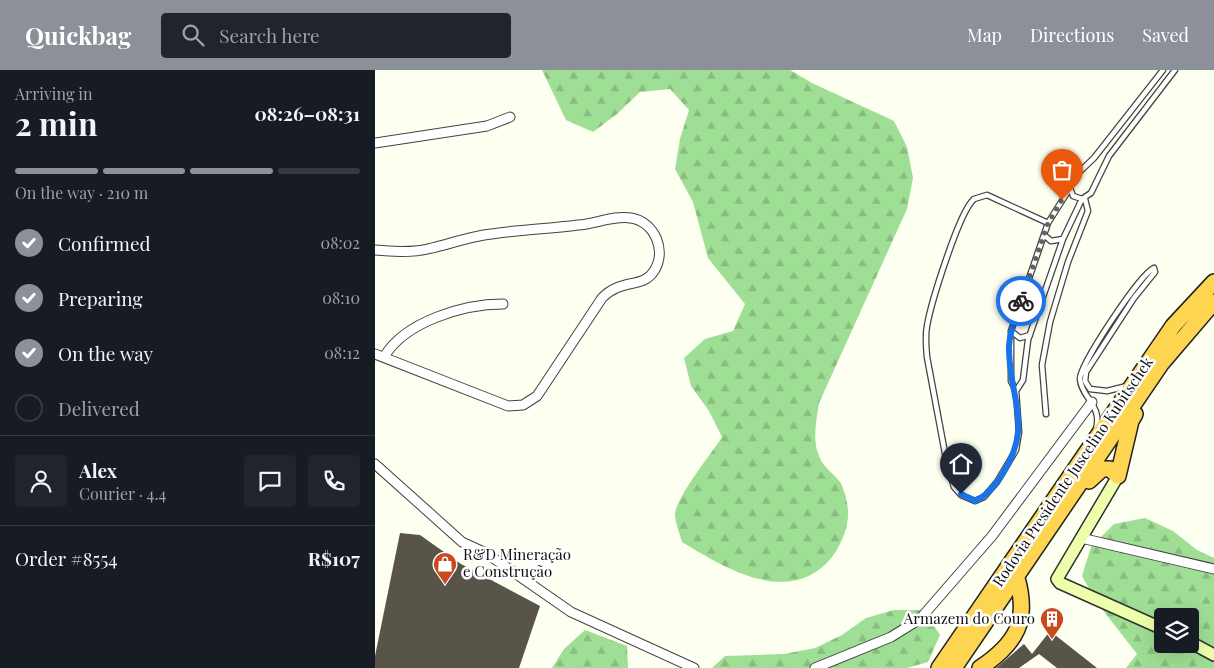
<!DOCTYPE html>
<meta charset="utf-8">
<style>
:root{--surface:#171b24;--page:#20242c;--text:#f1f3f6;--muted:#9ea1a6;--line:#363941;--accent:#8c9099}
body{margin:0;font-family:"Playfair Display",serif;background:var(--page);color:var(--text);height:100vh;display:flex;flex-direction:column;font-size:19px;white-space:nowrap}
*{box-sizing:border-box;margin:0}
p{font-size:16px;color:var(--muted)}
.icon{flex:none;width:28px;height:28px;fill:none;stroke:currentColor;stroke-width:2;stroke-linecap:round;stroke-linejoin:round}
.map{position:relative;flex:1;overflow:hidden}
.panel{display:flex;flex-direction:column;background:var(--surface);width:375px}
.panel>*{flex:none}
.tools{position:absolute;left:779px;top:538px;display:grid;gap:10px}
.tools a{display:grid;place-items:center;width:45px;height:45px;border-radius:5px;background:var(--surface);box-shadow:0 5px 20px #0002;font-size:25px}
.pin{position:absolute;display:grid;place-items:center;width:42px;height:42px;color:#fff;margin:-51px -21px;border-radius:50% 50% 50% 0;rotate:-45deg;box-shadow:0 0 5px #0007}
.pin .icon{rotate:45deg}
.courier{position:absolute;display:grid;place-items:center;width:50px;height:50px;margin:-25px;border:4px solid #1a73e8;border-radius:50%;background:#fff;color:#222;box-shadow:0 1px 6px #0007}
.overview em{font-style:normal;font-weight:700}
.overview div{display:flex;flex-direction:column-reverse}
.overview{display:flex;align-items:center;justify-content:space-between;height:85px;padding:0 15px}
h1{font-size:32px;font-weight:700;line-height:38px}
.bar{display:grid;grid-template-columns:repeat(4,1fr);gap:8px 5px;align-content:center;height:60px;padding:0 15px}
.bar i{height:6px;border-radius:4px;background:var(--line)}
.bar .active{background:var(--accent)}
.bar p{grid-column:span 4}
.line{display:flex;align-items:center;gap:12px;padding:0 15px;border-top:1px solid var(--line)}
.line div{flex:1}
.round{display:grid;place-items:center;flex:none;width:52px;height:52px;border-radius:5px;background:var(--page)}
ol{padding:0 15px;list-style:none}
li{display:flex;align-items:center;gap:15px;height:55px}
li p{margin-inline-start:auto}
li .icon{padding:5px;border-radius:50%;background:var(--accent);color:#fff;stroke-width:4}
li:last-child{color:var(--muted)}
li i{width:28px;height:28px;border:2px solid var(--line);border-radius:50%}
header{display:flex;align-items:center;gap:30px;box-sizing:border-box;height:70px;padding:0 25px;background:var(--accent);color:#fff}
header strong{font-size:24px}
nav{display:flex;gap:28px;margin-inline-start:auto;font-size:18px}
.search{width:350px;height:45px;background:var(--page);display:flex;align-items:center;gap:12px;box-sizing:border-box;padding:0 18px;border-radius:5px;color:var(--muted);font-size:19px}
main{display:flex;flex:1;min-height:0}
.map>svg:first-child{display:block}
.forest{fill:url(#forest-firs);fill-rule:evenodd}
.building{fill:#58544a}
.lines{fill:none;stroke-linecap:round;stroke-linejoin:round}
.lane-casing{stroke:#424242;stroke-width:7}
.street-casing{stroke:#424242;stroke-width:11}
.secondary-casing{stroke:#313131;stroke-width:14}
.highway-casing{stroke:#202020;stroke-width:18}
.lane{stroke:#fff;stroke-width:4.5}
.street{stroke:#fff;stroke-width:9}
.secondary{stroke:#eeffab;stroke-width:11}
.highway{stroke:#fdd550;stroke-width:15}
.done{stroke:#62635e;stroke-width:5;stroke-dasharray:0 9}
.route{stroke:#1a73e8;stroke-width:6}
.labels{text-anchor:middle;stroke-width:5;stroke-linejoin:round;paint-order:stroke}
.street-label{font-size:15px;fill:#0f0f0f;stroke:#fff}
.poi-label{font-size:15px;fill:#0f0f0f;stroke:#fff;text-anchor:start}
</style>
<header>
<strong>Quickbag</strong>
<div class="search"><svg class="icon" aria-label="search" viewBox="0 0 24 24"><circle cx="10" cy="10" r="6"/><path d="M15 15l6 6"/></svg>Search here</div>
<nav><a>Map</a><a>Directions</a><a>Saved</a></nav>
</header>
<main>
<section class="panel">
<div class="overview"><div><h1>2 min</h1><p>Arriving in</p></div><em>08:26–08:31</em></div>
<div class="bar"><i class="active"></i><i class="active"></i><i class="active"></i><i></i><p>On the way · 210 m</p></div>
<ol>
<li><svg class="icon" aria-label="check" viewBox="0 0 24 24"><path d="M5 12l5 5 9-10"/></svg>Confirmed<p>08:02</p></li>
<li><svg class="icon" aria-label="check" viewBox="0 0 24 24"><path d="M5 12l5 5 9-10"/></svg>Preparing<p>08:10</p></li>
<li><svg class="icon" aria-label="check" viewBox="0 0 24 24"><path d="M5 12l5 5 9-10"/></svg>On the way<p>08:12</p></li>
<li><i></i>Delivered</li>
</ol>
<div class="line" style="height:90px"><a class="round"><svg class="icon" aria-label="person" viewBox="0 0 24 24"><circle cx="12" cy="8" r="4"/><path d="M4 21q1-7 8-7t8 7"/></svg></a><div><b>Alex</b><p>Courier · 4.4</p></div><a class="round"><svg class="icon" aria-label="chat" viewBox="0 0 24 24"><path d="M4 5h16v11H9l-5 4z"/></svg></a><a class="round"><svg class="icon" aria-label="phone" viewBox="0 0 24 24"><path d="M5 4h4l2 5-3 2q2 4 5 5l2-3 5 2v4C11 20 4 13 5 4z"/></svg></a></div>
<div class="line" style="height:65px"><div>Order #8554</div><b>R$107</b></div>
</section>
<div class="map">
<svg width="839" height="598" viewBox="0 0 839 598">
<defs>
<pattern id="forest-firs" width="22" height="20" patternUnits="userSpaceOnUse" patternTransform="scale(1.25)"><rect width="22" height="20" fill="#9fde95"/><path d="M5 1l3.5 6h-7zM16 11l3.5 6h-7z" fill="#88bd7f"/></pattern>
</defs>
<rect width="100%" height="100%" fill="#fdfff0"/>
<path class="forest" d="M 167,0 L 415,0 L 437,13 L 519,51 L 532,77 L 538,108 L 532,139 L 444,333 C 441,353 436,374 447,392 C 452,400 460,405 465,412 C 469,418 473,434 473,441 C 474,457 466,475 457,487 C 416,538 351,499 307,472 C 305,464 301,455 300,446 C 298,431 337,383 347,367 L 334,341 L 316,316 L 309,288 L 330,269 L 358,261 L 370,234 L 333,188 L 318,132 L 300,99 L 305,69 L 314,40 L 295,19 L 265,22 L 242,44 L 218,62 L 191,50 Z
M 770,448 L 798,461 L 822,480 L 839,488 L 839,598 L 751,598 L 762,584 L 723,534 L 707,506 L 716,477 L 739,454 ZM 788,546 L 815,546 L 815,574 L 788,574 Z
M 519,540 L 548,540 L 565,565 L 553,592 L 532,598 L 337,598 L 350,586 L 409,584 L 440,578 L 467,565 L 491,548 Z
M 210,560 L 252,576 L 253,598 L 177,598 L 189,579 Z"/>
<path class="building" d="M 25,463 L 45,465 L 86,494 L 165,536 L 144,598 L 0,598 L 0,586 Z
M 675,561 L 722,598 L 682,598 L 664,584 L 644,598 L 621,598 L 649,574 L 657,584 Z"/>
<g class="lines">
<g class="lane-casing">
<path id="lane" d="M 788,0 L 719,88 L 697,109 L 695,118 L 698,126 L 707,129 L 716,123 L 734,86 L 800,0
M 673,153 L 612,125 L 599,129 C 584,142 556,233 552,256 C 550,266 551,276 552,287 L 572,394 L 579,417 L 586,425 L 600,431 L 609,427 L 622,412 L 641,380 L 644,362 L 641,321 L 636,311 L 636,261 L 673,153 L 695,118
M 669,165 L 676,171 L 688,169
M 636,261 L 645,268 L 655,265
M 641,321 L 648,310 L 653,270 L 688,169 L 707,129
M 671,344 L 667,295 L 675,252 L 693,192 L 713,141 L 710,129
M 721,359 C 728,336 706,327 705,309 C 705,294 765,204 779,198 L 780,202 L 759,228 L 711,302 L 710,311 L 715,319 L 732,321 L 752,316"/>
</g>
<g class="street-casing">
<path id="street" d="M 0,73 L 112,56 L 135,47
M 0,180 C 19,182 39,183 57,178 C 74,174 91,168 109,165 C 140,160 172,159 203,155 C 220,154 239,145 256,148 C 280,152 292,181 279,201 C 268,219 246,208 227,228 L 162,326 L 148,335 L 133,336 L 0,284
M 9,287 C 30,251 90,234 128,234
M 0,394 L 87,472 L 111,483 L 196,542 L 319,598
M 706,468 L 839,499
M 440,598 L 516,567 L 545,549 L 617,466 L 717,332"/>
</g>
<g class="secondary-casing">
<path id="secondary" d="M 743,406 L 682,509 L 685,513 L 788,559
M 815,572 L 839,585"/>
</g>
<g class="highway-casing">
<path id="highway" d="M 714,411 L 727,399 L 735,399 L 743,406 L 756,351 L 760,344
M 564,598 L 798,256 L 839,212
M 579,598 L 786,294 L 839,232
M 605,598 C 642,573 654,551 642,508"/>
</g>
<use href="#lane" class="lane"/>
<use href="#street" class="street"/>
<use href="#secondary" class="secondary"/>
<use href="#highway" class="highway"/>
</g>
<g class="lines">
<path class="done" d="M 646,231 L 673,153 L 687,130"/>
<path class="route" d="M 586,424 L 600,431 C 612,426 619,416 627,405 C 660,353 633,328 634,276 C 635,260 641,246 646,231"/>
</g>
<defs>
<g id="shop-pin" transform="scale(1.25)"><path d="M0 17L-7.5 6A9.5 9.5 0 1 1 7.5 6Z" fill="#c84a1d" stroke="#fff"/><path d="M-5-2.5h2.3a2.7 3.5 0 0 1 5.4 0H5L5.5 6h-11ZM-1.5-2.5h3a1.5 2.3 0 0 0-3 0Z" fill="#fff"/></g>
<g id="building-pin" transform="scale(1.25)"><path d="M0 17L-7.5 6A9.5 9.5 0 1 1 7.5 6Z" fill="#c84a1d" stroke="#fff"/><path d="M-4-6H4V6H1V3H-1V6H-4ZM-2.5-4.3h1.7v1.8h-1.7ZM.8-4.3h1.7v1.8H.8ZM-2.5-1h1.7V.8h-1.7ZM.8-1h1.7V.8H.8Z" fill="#fff"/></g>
</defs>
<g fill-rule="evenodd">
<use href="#shop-pin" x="70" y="494"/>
<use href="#building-pin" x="677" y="549"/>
</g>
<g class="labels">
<g class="street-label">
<text transform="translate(698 402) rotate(-56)" y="5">Rodovia Presidente Juscelino Kubitschek</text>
</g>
<g class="poi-label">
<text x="88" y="490">R&amp;D Mineração<tspan x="88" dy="17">e Construção</tspan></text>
<text x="660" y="554" text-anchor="end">Armazem do Couro</text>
</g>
</g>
</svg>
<div class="tools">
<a><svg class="icon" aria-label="layers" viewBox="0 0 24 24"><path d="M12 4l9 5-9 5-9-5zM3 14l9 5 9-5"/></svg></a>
</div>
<div class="pin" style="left:687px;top:130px;background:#ea580c"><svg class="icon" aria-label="bag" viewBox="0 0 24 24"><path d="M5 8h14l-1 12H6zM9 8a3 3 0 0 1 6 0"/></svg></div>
<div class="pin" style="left:586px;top:424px;background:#1f2937"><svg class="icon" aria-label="home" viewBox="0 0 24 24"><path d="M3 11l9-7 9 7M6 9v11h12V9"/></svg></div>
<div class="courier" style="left:646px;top:231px"><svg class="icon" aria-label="bike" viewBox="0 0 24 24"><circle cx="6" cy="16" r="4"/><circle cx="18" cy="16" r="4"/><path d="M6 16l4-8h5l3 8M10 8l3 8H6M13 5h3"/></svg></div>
</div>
</main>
